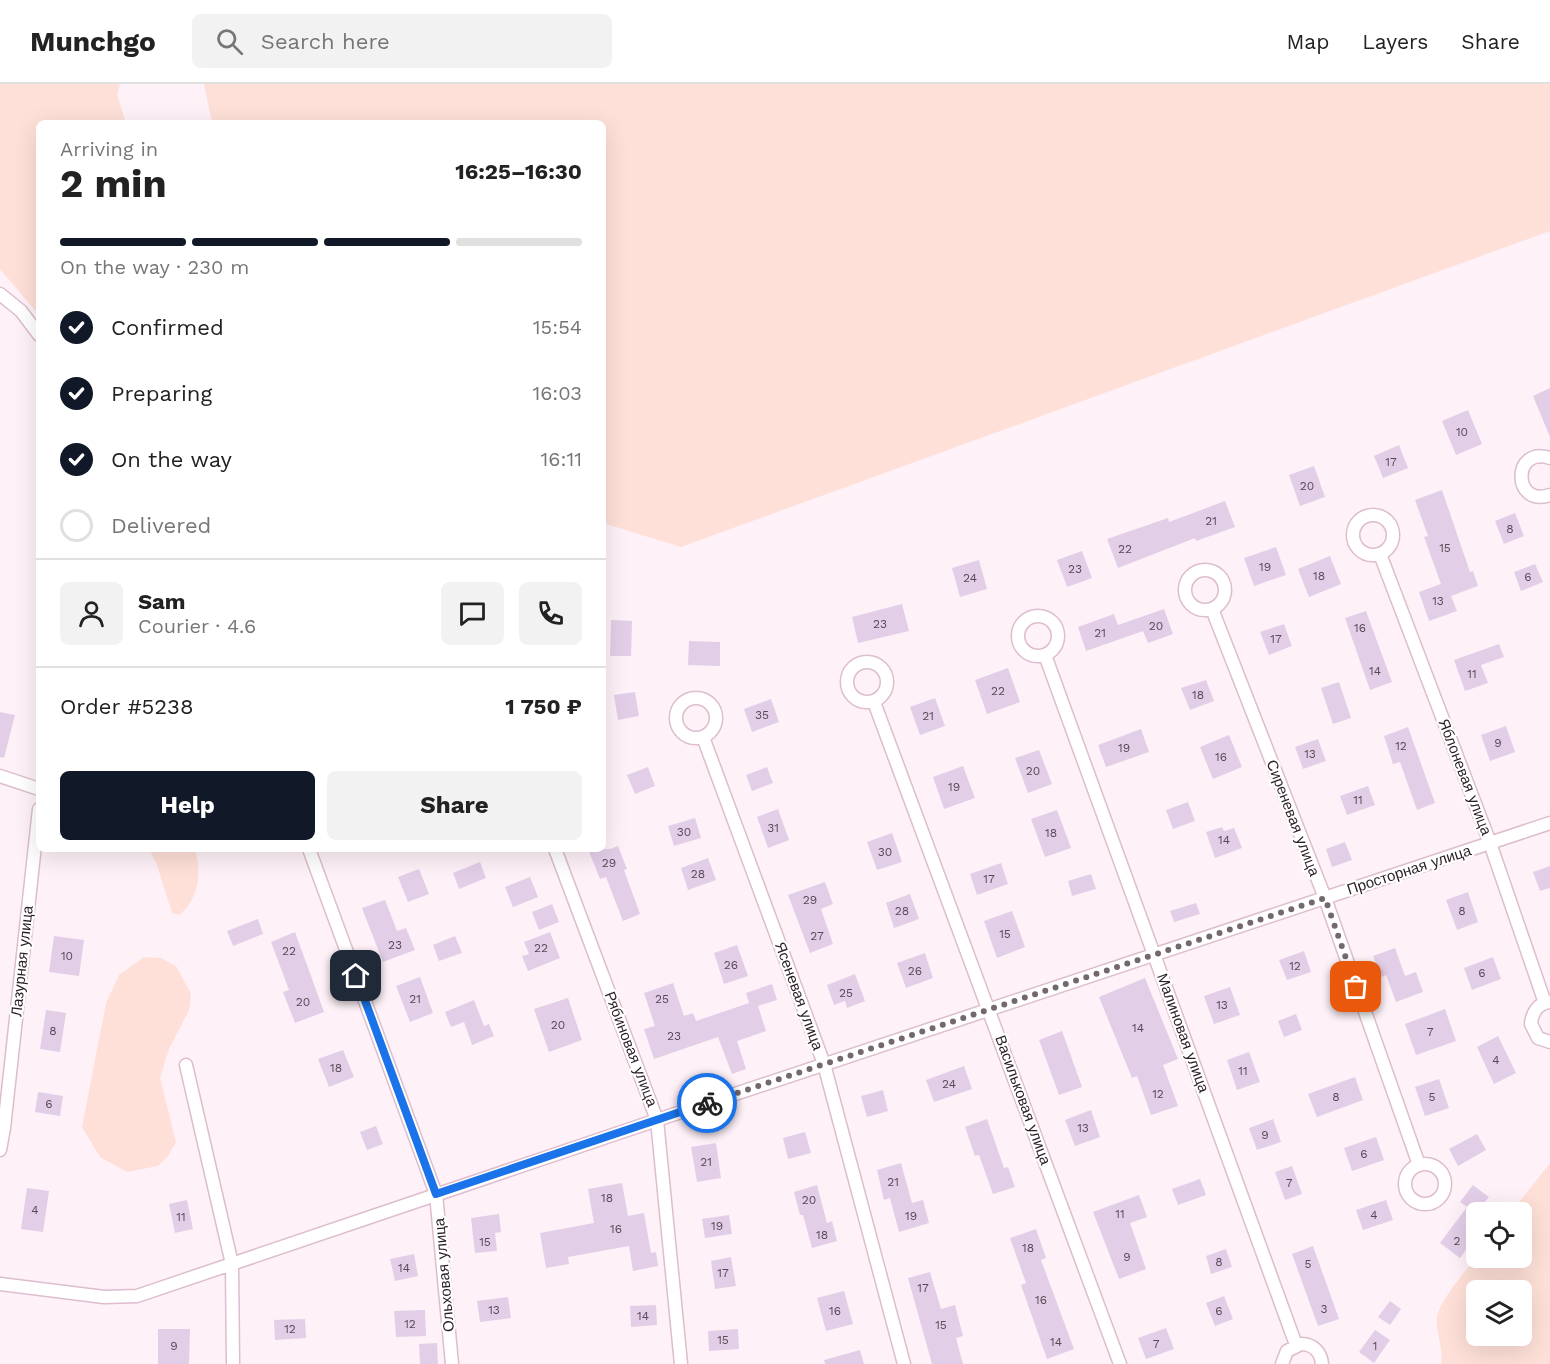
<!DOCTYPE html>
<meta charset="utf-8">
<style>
:root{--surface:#fff;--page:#f2f2f2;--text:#222;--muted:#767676;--line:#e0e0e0;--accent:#111827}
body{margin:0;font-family:"Work Sans",sans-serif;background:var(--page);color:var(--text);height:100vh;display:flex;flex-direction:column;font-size:22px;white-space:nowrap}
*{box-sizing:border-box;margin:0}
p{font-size:20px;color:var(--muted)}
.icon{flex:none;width:33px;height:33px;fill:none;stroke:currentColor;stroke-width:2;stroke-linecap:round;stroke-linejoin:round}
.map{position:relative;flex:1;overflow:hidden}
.side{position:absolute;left:36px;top:36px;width:570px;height:732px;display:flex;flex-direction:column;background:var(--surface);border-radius:9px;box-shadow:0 6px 24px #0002}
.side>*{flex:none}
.buttons{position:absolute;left:1466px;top:1118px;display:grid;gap:12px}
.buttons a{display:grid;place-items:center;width:66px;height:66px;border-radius:9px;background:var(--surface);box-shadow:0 6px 24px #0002;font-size:30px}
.pin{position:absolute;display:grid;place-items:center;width:51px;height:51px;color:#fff;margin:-26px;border-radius:12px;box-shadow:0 3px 9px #0006}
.courier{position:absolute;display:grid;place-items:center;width:60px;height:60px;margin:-30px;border:4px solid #1a73e8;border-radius:50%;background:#fff;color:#222;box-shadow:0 2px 8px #0007}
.head em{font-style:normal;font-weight:700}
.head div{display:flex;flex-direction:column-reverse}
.head{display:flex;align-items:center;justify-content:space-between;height:102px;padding:0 24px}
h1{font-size:39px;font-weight:700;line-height:45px}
.bar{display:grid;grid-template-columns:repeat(4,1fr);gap:9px 6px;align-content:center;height:72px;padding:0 24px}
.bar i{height:8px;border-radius:4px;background:var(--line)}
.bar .active{background:var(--accent)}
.bar p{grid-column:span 4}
.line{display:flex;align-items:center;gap:15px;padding:0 24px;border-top:2px solid var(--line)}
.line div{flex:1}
.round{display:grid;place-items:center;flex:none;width:63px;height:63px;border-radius:9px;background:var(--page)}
ol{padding:0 24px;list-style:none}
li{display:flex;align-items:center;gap:18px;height:66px}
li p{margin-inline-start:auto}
li .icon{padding:6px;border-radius:50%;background:var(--accent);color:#fff;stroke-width:4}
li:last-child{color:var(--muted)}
li i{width:33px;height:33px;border:3px solid var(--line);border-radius:50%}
.action{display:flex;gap:12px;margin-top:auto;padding:12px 24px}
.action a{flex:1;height:69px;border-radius:9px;background:var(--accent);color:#fff;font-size:24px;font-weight:700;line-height:69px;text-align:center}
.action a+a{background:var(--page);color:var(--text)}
header{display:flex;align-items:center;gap:36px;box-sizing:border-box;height:84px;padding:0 30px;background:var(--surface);border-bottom:2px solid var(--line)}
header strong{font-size:28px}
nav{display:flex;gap:33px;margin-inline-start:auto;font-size:21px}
.search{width:420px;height:54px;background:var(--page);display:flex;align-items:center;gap:15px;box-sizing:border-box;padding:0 21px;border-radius:9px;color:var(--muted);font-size:22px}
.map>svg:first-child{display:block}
.green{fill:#fee0d8;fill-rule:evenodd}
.building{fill:#e3cee8}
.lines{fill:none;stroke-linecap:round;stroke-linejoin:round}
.minor-casing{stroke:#ddbdce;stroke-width:15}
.minor{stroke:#fff;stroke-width:12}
.done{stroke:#74686f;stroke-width:6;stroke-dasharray:0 10.8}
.route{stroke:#1a73e8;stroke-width:8}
.labels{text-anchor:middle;stroke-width:4.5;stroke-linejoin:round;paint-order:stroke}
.number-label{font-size:12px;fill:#584a56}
.street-label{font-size:15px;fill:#2a1e25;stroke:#fff}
</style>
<header>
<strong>Munchgo</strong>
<div class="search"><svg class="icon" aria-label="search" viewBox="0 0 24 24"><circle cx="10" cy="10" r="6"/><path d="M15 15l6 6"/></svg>Search here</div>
<nav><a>Map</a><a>Layers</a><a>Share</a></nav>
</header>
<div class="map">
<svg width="1550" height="1280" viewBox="0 0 1550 1280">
<rect width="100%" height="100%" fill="#fef1f8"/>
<path class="green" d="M 0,0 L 120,0 L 117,10 L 126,39 L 39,39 L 39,231 L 0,185 Z
M 204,0 L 1550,0 L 1550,147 L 681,463 L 603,439 L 603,39 L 212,39 Z
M 149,765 L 195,765 C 202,787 199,816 179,831 L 172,829 L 157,781 Z
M 144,873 L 161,874 L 176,882 L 191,910 L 189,926 L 169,965 L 160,994 L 176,1058 L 168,1072 L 158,1082 L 127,1088 L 100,1073 L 82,1043 L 106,919 L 119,891 Z
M 1550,1079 L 1550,1280 L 1441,1280 C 1444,1264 1435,1248 1437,1233 C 1439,1218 1466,1186 1476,1173 L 1521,1173 L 1521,1128 L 1511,1128 ZM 1476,1206 L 1521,1206 L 1521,1251 L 1476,1251 Z"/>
<path class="building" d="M 1550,304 L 1550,353 L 1533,312 Z
M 1468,326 L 1482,360 L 1456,371 L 1442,337 Z
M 1399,361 L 1408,384 L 1383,394 L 1374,372 Z
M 1314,382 L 1325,413 L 1300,422 L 1289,391 Z
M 1442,406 L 1470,488 L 1473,487 L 1478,502 L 1451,512 L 1457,527 L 1429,537 L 1419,508 L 1441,500 L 1424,453 L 1428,452 L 1415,416 Z
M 1225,417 L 1235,443 L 1196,457 L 1195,454 L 1118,484 L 1107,455 L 1168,434 L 1169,438 Z
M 1515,429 L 1524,452 L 1504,460 L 1495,437 Z
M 1276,463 L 1286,491 L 1254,502 L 1244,474 Z
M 1082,467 L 1092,494 L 1067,503 L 1057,476 Z
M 1330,472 L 1341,500 L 1309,513 L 1298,485 Z
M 979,476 L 987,505 L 960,513 L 952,484 Z
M 1535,480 L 1543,498 L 1521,507 L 1514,488 Z
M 902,520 L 909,547 L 858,559 L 852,533 Z
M 1164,525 L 1173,550 L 1148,559 L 1143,547 L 1086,567 L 1078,543 L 1114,530 L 1118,541 Z
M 1366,527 L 1392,598 L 1370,606 L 1345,534 Z
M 611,536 L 632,537 L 631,572 L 610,572 Z
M 1284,540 L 1292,562 L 1269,571 L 1260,548 Z
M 689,557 L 720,558 L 720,582 L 688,581 Z
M 1499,560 L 1504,573 L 1481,581 L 1488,599 L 1465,607 L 1454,576 Z
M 1008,584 L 1020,618 L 987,630 L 975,596 Z
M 1206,596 L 1214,617 L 1190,626 L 1181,604 Z
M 1339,598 L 1351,634 L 1333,640 L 1321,604 Z
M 635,608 L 639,632 L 618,636 L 614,611 Z
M 935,614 L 945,642 L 920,651 L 910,623 Z
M 771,615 L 779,638 L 752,648 L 744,625 Z
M 0,628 L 15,631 L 4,674 L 0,673 Z
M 1506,642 L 1515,668 L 1490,677 L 1481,651 Z
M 1408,643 L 1435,719 L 1417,726 L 1400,678 L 1393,680 L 1384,652 Z
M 1141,645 L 1149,668 L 1106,683 L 1098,661 Z
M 1229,651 L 1242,683 L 1213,695 L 1200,663 Z
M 1318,655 L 1326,677 L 1303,685 L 1295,663 Z
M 1039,666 L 1052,700 L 1028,709 L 1015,674 Z
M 963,682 L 975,714 L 944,725 L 933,693 Z
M 648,683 L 655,702 L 635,710 L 627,691 Z
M 767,683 L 773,699 L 752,707 L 746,691 Z
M 1368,702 L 1375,721 L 1347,731 L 1340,712 Z
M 1188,718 L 1195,737 L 1173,745 L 1166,726 Z
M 778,725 L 789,756 L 768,764 L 757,733 Z
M 1057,726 L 1071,764 L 1045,773 L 1031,735 Z
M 695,734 L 701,754 L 674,762 L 668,742 Z
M 1222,743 L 1224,747 L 1234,744 L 1242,764 L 1215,774 L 1206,748 Z
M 892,749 L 902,778 L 877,786 L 867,758 Z
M 1345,758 L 1352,776 L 1332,783 L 1326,765 Z
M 618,762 L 627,785 L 624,786 L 640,830 L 623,837 L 606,793 L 600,795 L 588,765 L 610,765 Z
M 708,774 L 716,796 L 688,806 L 681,784 Z
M 480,778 L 486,794 L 459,805 L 453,789 Z
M 1001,779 L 1008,800 L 977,811 L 970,790 Z
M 1550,782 L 1550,804 L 1540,807 L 1533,788 Z
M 419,785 L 429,810 L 408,818 L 398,793 Z
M 1091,790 L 1096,805 L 1072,812 L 1068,797 Z
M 530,793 L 538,813 L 513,823 L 505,803 Z
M 825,798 L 833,820 L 821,825 L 833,860 L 810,869 L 788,811 Z
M 1468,808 L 1478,838 L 1457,846 L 1446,816 Z
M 910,810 L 919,835 L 894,844 L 886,819 Z
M 385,816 L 397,847 L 406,844 L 415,866 L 383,878 L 362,824 Z
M 1196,819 L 1200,830 L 1174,838 L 1170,827 Z
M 552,820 L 559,838 L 539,846 L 532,828 Z
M 1012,827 L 1025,863 L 997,874 L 984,837 Z
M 258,835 L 263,850 L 233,862 L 227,847 Z
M 295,848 L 324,928 L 295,939 L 283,908 L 289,906 L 271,858 Z
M 550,848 L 560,874 L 528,887 L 522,872 L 529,870 L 524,858 Z
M 54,852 L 84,856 L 79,892 L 49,888 Z
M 455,852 L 462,869 L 439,877 L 433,861 Z
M 737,861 L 748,892 L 724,900 L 714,869 Z
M 1395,864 L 1405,892 L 1416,888 L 1423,908 L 1396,918 L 1386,891 L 1381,893 L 1373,872 Z
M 1304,867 L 1311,888 L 1287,896 L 1279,876 Z
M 925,869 L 933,894 L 906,904 L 897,879 Z
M 1493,873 L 1501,895 L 1472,906 L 1464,884 Z
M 855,890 L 865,917 L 847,924 L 845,917 L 834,921 L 827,901 Z
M 420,893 L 433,929 L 410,938 L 396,902 Z
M 1145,894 L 1178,975 L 1163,981 L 1178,1022 L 1151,1031 L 1137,992 L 1132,994 L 1099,913 Z
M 673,899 L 684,932 L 693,929 L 696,937 L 749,919 L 746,909 L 772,900 L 777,916 L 758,922 L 766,947 L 737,957 L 746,985 L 732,990 L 718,953 L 654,975 L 644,945 L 655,942 L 644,909 Z
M 1230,903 L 1240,931 L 1214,940 L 1204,912 Z
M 568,914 L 582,956 L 549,968 L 534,925 Z
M 474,916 L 484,942 L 489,940 L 494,952 L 472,961 L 464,938 L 451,943 L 445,928 Z
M 1445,925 L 1456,957 L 1416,971 L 1405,940 Z
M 46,926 L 66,929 L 60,968 L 40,965 Z
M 1296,930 L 1302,946 L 1284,953 L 1278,937 Z
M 1062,947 L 1082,1003 L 1059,1011 L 1039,956 Z
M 1498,952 L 1516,989 L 1494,1000 L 1477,963 Z
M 343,966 L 354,993 L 329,1003 L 318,975 Z
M 1249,968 L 1260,998 L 1237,1006 L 1227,976 Z
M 964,982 L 972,1005 L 934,1018 L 926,996 Z
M 1355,993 L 1363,1016 L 1317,1033 L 1308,1010 Z
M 1439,995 L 1449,1024 L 1425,1032 L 1415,1003 Z
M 883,1006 L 888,1027 L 867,1033 L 861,1012 Z
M 38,1008 L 63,1012 L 60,1032 L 35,1028 Z
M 1091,1026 L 1100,1053 L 1075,1062 L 1065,1036 Z
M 987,1035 L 1004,1084 L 1008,1083 L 1015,1103 L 993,1110 L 979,1071 L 975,1072 L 965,1043 Z
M 1273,1035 L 1281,1058 L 1257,1066 L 1249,1044 Z
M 376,1042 L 383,1060 L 367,1066 L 360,1048 Z
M 805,1048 L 811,1069 L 788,1075 L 783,1054 Z
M 1477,1050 L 1486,1066 L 1458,1082 L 1449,1065 Z
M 1376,1053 L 1384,1076 L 1352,1087 L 1344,1064 Z
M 716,1059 L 721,1094 L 697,1098 L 691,1063 Z
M 901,1079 L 912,1119 L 923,1116 L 929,1139 L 899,1148 L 890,1114 L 884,1116 L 877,1086 Z
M 1292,1082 L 1302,1110 L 1285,1116 L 1275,1088 Z
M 1200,1095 L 1206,1111 L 1178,1121 L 1172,1105 Z
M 622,1099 L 628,1132 L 644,1129 L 651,1169 L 656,1168 L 658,1182 L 633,1187 L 629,1162 L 568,1173 L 569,1180 L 546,1184 L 540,1149 L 594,1139 L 588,1105 Z
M 817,1101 L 827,1139 L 832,1137 L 837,1157 L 812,1164 L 803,1131 L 800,1131 L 794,1108 Z
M 1473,1101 L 1489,1113 L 1476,1128 L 1476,1152 L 1460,1174 L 1440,1159 L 1467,1123 L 1460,1118 Z
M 27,1104 L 49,1107 L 43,1148 L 21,1145 Z
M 1139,1111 L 1147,1133 L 1130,1139 L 1146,1185 L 1119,1195 L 1093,1128 Z
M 187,1116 L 193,1145 L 175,1149 L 169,1120 Z
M 1386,1116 L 1393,1136 L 1363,1146 L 1356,1126 Z
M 499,1130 L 501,1148 L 495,1149 L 497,1167 L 475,1169 L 471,1134 Z
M 729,1131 L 732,1150 L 705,1154 L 702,1135 Z
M 1036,1145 L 1046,1174 L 1041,1176 L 1074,1265 L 1047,1275 L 1021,1201 L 1026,1199 L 1010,1154 Z
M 1313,1162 L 1339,1235 L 1318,1242 L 1292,1170 Z
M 1226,1165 L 1232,1183 L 1211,1190 L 1206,1172 Z
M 414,1170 L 418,1192 L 395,1197 L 390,1175 Z
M 731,1173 L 736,1202 L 715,1205 L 711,1177 Z
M 930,1188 L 941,1225 L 955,1221 L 963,1252 L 956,1254 L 963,1280 L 932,1280 L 908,1194 Z
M 844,1207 L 853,1240 L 826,1247 L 817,1214 Z
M 1224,1212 L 1233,1235 L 1215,1242 L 1206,1219 Z
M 508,1213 L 511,1234 L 480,1238 L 477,1217 Z
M 1390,1217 L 1401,1225 L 1390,1241 L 1378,1233 Z
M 656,1221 L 657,1241 L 631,1243 L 630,1222 Z
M 425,1226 L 426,1252 L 396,1253 L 394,1227 Z
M 305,1235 L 306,1254 L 275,1256 L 274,1236 Z
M 1166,1244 L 1174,1265 L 1146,1275 L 1138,1254 Z
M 158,1245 L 190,1245 L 189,1280 L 158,1280 Z
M 738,1245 L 739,1265 L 709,1267 L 708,1247 Z
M 1375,1246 L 1390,1256 L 1374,1279 L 1359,1268 Z
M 437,1259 L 438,1280 L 420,1280 L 419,1260 Z
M 860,1266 L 864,1280 L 825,1280 L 824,1276 Z"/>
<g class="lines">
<g class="minor-casing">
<path id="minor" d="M 0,210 L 21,227 L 39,251
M 1550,374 C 1512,361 1512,424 1550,411
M1353 451a20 20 0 1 1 40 0a20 20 0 1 1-40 0Z
M 1380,470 L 1490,759 L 1545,919
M1185 506a20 20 0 1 1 40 0a20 20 0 1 1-40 0Z
M 1212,525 L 1325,814 L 1419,1081
M1018 552a20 20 0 1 1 40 0a20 20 0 1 1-40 0Z
M 1045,571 L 1296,1261
M847 598a20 20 0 1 1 40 0a20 20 0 1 1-40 0Z
M676 634a20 20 0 1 1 40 0a20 20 0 1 1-40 0Z
M 874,618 L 1120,1280
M 703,653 L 824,980 L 904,1280
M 0,692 L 39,705
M 309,765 L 436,1110 L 452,1280
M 555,765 L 657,1036 L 681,1280
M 1550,918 C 1538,919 1532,929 1531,940 L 1538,954 L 1550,958
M 186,981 L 232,1180 L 233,1280
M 0,1066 L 4,1044 L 39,725
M1405 1100a20 20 0 1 1 40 0a20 20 0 1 1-40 0Z
M 0,1200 L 104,1213 L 137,1212 L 657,1036 L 1550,739
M 1282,1280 L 1287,1267 L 1301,1260 C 1313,1260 1321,1268 1322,1280"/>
</g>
<use href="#minor" class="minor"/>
</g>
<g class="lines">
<path class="done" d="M 707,1019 L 1325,814 L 1356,903"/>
<path class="route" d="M 356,892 L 436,1110 L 707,1019"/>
</g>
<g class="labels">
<g class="number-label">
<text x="1462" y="352">10</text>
<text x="1391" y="382">17</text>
<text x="1307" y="406">20</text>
<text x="1211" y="441">21</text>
<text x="1510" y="449">8</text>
<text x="1445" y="468">15</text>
<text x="1125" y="469">22</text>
<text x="1265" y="487">19</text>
<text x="1075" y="489">23</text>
<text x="1319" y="496">18</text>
<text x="1528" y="497">6</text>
<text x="970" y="498">24</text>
<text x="1438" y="521">13</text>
<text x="880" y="544">23</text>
<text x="1156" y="546">20</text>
<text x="1360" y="548">16</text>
<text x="1100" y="553">21</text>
<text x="1276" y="559">17</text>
<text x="1375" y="591">14</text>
<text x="1472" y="594">11</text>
<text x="998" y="611">22</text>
<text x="1198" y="615">18</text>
<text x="762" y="635">35</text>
<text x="928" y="636">21</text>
<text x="1498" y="663">9</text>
<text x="1401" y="666">12</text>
<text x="1124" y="668">19</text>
<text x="1310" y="674">13</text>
<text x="1221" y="677">16</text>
<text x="1033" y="691">20</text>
<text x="954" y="707">19</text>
<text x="1358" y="720">11</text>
<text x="773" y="748">31</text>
<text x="684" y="752">30</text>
<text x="1051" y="753">18</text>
<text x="1224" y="760">14</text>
<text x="885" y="772">30</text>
<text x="609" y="783">29</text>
<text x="698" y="794">28</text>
<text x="989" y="799">17</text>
<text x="810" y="820">29</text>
<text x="902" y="831">28</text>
<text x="1462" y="831">8</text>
<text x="1005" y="854">15</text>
<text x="817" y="856">27</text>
<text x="395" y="865">23</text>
<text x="541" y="868">22</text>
<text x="289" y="871">22</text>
<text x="67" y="876">10</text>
<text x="731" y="885">26</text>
<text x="1295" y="886">12</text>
<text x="915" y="891">26</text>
<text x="1482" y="893">6</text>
<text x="846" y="913">25</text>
<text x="415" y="919">21</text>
<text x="662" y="919">25</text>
<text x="303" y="922">20</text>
<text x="1222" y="925">13</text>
<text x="558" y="945">20</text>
<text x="1138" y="948">14</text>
<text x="53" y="951">8</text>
<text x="1430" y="952">7</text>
<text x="674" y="956">23</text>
<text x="1496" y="980">4</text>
<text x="336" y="988">18</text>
<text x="1243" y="991">11</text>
<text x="949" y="1004">24</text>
<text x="1158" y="1014">12</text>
<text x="1336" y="1017">8</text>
<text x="1432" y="1017">5</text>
<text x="49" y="1024">6</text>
<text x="1083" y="1048">13</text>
<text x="1265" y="1055">9</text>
<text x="1364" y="1074">6</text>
<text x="706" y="1082">21</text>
<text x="893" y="1102">21</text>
<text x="1289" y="1103">7</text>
<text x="607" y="1118">18</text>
<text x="809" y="1120">20</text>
<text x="35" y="1130">4</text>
<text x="1120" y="1134">11</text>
<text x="1374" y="1135">4</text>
<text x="911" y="1136">19</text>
<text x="181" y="1137">11</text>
<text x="717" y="1146">19</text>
<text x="616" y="1149">16</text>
<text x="822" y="1155">18</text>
<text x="1457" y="1161">2</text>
<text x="485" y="1162">15</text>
<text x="1028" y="1168">18</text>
<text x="1127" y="1177">9</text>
<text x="1219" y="1182">8</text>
<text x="1308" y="1184">5</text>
<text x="404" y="1188">14</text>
<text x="723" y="1193">17</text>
<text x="923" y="1208">17</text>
<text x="1041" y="1220">16</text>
<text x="1324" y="1229">3</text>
<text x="494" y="1230">13</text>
<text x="835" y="1231">16</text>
<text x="1219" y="1231">6</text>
<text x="643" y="1236">14</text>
<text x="410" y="1244">12</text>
<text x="941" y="1245">15</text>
<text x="290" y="1249">12</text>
<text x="723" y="1260">15</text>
<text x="1056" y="1262">14</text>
<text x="1156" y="1264">7</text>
<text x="174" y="1266">9</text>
<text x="1375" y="1266">1</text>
</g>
<g class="street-label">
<text transform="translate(1465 693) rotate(69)" y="5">Яблоневая улица</text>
<text transform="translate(1293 734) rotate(69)" y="5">Сиреневая улица</text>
<text transform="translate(1409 786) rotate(-18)" y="5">Просторная улица</text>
<text transform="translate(22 877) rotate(-84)" y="5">Лазурная улица</text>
<text transform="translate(799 912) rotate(70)" y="5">Ясеневая улица</text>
<text transform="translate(1183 949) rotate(70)" y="5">Малиновая улица</text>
<text transform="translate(631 965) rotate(69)" y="5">Рябиновая улица</text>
<text transform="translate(1023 1016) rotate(70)" y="5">Васильковая улица</text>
<text transform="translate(444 1191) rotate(-95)" y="5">Ольховая улица</text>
</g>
</g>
</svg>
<div class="buttons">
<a><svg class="icon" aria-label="locate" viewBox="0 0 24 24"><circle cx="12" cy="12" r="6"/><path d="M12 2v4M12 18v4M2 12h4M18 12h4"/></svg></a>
<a><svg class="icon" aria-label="layers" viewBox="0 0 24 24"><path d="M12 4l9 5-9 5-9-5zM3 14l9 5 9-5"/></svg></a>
</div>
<div class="pin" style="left:1356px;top:903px;background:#ea580c"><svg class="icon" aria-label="bag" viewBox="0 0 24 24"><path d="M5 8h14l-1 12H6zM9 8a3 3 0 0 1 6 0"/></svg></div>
<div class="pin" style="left:356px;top:892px;background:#1f2937"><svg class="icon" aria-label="home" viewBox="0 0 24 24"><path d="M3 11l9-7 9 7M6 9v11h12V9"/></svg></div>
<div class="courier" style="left:707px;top:1019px"><svg class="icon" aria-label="bike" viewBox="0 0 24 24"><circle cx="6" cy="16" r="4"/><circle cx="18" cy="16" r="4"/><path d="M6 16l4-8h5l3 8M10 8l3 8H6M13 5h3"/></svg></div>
<section class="side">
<div class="head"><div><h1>2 min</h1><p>Arriving in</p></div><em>16:25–16:30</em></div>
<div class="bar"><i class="active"></i><i class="active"></i><i class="active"></i><i></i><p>On the way · 230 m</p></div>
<ol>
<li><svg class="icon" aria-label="check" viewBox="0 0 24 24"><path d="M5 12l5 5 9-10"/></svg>Confirmed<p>15:54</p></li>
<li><svg class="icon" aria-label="check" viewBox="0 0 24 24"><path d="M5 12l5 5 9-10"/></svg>Preparing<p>16:03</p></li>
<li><svg class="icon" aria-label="check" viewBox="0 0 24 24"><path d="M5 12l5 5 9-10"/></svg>On the way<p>16:11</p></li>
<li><i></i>Delivered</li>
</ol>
<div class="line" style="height:108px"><a class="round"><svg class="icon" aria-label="person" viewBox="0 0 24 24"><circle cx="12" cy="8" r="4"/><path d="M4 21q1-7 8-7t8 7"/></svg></a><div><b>Sam</b><p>Courier · 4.6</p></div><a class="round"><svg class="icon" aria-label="chat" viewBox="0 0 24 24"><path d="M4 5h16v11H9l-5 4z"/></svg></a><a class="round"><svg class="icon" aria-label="phone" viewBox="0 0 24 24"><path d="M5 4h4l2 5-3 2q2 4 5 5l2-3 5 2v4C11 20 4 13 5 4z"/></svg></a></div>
<div class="line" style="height:78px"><div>Order #5238</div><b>1 750 ₽</b></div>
<div class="action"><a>Help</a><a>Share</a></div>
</section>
</div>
